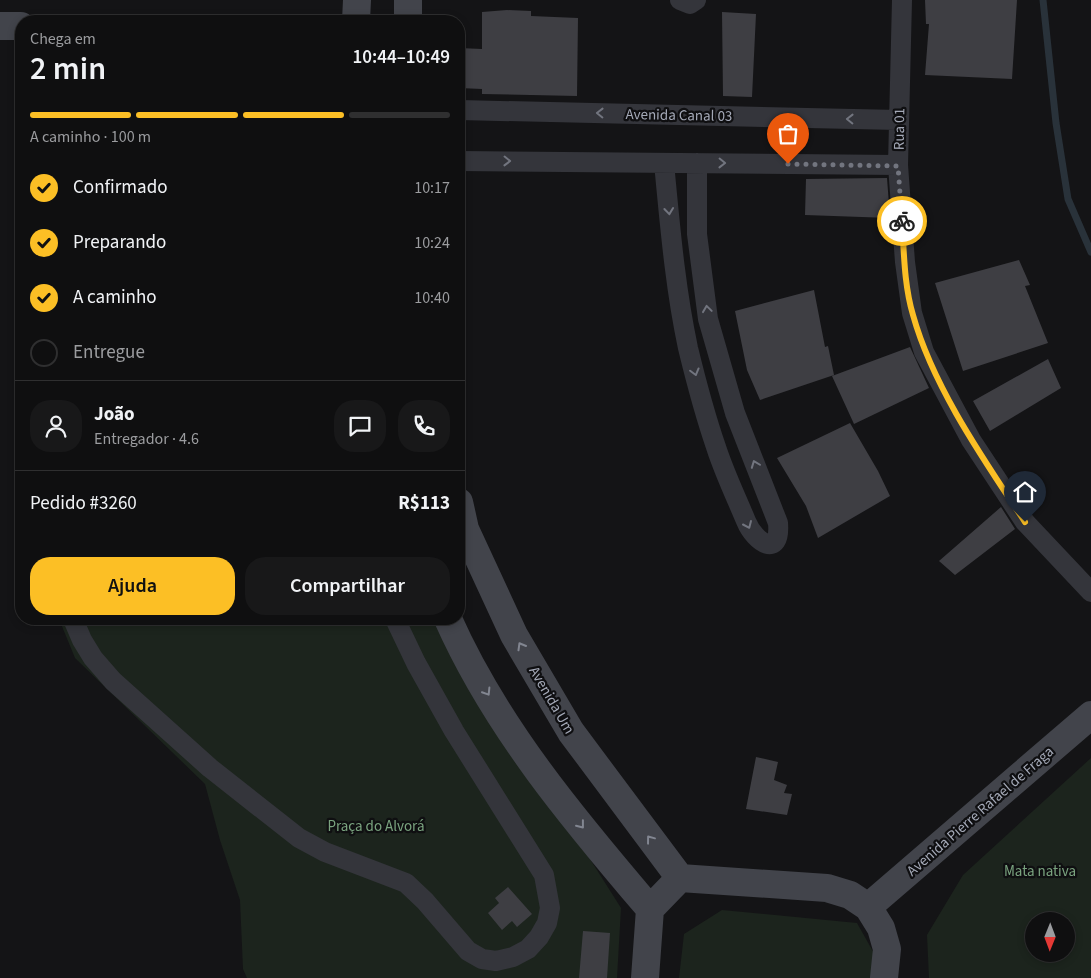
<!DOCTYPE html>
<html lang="pt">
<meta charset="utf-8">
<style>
:root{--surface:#0f0f10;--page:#181819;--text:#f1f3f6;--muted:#9b9c9f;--line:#2f2f30;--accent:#fcbf25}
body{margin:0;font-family:"Source Sans 3",sans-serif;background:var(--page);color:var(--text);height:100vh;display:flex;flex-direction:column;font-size:19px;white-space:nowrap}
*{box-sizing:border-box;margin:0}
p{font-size:16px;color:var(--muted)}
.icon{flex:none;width:28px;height:28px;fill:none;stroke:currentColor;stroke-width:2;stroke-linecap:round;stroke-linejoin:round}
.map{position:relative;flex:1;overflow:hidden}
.drawer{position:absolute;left:15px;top:15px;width:450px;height:610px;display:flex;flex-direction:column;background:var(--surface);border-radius:20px;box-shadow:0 2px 8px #0003,0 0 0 1px var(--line)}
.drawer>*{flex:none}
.needle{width:32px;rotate:181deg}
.controls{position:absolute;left:1025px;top:912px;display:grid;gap:10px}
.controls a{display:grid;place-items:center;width:50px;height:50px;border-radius:50%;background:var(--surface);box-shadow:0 2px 8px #0003,0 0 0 1px var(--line);font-size:25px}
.pin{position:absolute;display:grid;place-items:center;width:42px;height:42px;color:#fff;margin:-51px -21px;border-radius:50% 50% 50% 0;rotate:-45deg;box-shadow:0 0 5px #0007}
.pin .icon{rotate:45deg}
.courier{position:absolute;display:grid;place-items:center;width:50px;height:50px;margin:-25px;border:4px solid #fcbf25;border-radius:50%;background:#fff;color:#222;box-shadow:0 1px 6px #0007}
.head em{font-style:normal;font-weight:600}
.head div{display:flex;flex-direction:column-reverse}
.head{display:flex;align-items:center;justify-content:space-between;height:85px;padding:0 15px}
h1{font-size:32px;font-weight:600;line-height:38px}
.bar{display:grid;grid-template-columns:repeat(4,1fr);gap:8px 5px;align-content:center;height:60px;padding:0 15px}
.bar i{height:6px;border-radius:4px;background:var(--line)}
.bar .current{background:var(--accent)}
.bar p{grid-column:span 4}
.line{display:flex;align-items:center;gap:12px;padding:0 15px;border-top:1px solid var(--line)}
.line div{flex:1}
.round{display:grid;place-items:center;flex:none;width:52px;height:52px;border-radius:20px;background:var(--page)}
ol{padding:0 15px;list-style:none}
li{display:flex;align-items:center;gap:15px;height:55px}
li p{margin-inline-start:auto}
li .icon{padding:5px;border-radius:50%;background:var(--accent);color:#111;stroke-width:4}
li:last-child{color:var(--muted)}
li i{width:28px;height:28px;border:2px solid var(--line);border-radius:50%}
.action{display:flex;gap:10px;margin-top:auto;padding:10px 15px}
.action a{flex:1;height:58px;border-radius:20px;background:var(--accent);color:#111;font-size:20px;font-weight:600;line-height:58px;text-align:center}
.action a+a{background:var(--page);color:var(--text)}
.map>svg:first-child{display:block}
.green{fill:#1c241d;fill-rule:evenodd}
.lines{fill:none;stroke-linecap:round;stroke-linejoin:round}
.stream{stroke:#29323a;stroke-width:7}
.building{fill:#3e3e43}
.street{stroke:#34353b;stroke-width:20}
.secondary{stroke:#42444b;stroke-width:28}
.oneway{stroke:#72757f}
.oneway2{stroke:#828691}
.done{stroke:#72757f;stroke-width:5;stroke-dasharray:0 9}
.route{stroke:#fcbf25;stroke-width:6}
.labels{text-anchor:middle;stroke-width:4.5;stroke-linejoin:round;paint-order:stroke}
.street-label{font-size:15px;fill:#a4a9b7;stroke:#0f0f11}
.park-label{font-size:15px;fill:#7aa37f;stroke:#0f0f11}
</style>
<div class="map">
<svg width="1091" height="978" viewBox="0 0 1091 978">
<rect width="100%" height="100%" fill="#141416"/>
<path class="green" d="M 59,619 L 438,619 L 621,908 L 617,978 L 247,978 L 243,969 L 240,900 L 220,840 L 205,784 L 75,658 Z
M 1091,758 L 1091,978 L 929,978 L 927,935 L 963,875 ZM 1034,921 L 1066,921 L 1066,954 L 1034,954 Z
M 722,910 L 857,923 L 880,964 L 878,978 L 679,978 L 684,934 Z"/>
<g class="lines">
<path class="stream" d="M 1043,0 L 1056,123 L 1068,199 L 1091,252"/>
</g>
<path class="building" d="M 925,0 L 1017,0 L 1012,79 L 925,75 L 929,24 L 926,24 Z
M 507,10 L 531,11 L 531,16 L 578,18 L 577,96 L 482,94 L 482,89 L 459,88 L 459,48 L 482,49 L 482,12 Z
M 722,12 L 756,14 L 752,97 L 723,96 Z
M 887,178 L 890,218 L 805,215 L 806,179 Z
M 1019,260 L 1030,285 L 1025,286 L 1048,343 L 963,371 L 935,283 Z
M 814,290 L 825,347 L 828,346 L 834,375 L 760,400 L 747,370 L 735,311 Z
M 910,347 L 929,388 L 854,424 L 832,376 Z
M 1048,359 L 1061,388 L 990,431 L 973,401 Z
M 850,423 L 878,471 L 890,496 L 818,538 L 806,506 L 777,458 Z
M 1001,507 L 1015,529 L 955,575 L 939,561 Z
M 756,757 L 778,762 L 774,780 L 787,785 L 784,793 L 792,794 L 787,815 L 746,809 Z
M 508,887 L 532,914 L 517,927 L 512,921 L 502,930 L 488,913 L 499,903 L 495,898 Z
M 583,931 L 610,933 L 607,978 L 579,978 Z"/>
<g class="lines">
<path class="street" d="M 680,0 L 690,4 L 696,0
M 902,0 L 898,165 L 905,262 L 912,313 L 924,352 L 971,440 L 1025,522 L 1091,592
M 459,110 L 899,120
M 459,161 L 898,165
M 664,163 C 670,225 675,287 688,348 C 696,381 705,415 716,447 C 724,472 736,497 746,521 C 755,543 781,559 778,523 L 735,413 L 708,319 L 697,234 L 697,163
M 73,619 L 82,640 L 93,658 L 113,681 L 210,768 L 299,838 L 325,852 L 406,883 L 425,901 L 468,951 L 482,959 L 496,961 L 513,957 L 528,949 L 539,937 L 547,923 L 550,908 L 544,875 L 454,731 L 416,663 L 395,619"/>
<path class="secondary" d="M 356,21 L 357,0
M 408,21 L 408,0
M 0,26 L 21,26
M 459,502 L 465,529 L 514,635 L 571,732 L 680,878
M 448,619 C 496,727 574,820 650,909
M 868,907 L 1091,715
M 645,978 L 650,909 L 680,878 L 827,888 L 850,895 L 868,907 L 881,928 L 887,949 L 884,978"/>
</g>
<defs><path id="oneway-chevron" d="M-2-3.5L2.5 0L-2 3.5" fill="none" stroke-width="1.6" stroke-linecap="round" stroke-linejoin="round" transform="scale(1.25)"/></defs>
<g class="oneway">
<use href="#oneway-chevron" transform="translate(600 113) rotate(-179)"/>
<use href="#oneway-chevron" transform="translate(850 119) rotate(-179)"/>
<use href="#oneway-chevron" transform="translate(507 161) rotate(1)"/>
<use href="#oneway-chevron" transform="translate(722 163) rotate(1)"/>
<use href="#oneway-chevron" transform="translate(669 211) rotate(84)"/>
<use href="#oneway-chevron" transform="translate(707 309) rotate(-98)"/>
<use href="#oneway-chevron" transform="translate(695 372) rotate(75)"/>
<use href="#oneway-chevron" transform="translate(755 464) rotate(-111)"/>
<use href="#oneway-chevron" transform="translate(748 525) rotate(66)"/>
</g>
<g class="oneway2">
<use href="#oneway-chevron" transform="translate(521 646) rotate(-120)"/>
<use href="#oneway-chevron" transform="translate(487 692) rotate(58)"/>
<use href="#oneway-chevron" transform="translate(581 825) rotate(52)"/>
<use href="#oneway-chevron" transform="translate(650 839) rotate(-127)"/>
</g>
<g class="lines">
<path class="done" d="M 788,164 L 898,166 L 902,221"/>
<path class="route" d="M 902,221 C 904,252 904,285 913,315 C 933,387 984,460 1025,522"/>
</g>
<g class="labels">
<g class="street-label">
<text transform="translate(679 115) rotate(1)" y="5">Avenida Canal 03</text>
<text transform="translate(899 129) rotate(-89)" y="5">Rua 01</text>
<text transform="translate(552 700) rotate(60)" y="5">Avenida Um</text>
<text transform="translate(980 811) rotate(-41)" y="5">Avenida Pierre Rafael de Fraga</text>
</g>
<g class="park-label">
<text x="376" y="831">Praça do Alvorá</text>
<text x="1040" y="876">Mata nativa</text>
</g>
</g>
</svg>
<div class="controls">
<a><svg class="needle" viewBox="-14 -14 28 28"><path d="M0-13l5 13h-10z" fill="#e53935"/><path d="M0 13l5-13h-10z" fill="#9b9c9f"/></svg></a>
</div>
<div class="pin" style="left:788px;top:164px;background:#ea580c"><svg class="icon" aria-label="bag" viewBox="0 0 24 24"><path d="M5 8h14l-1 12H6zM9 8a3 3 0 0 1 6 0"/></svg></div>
<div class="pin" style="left:1025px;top:522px;background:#1f2937"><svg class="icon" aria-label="home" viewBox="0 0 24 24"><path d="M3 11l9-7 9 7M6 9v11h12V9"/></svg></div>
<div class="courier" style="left:902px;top:221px"><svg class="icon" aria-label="bike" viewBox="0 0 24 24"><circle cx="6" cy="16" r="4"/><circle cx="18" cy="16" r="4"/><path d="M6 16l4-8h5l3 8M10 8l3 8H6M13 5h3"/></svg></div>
<section class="drawer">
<div class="head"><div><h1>2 min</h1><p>Chega em</p></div><em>10:44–10:49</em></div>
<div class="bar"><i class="current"></i><i class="current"></i><i class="current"></i><i></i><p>A caminho · 100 m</p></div>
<ol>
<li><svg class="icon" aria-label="check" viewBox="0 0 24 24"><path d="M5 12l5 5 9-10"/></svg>Confirmado<p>10:17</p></li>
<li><svg class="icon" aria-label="check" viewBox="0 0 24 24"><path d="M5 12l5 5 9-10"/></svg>Preparando<p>10:24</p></li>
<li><svg class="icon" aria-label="check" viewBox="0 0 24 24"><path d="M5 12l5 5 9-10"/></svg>A caminho<p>10:40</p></li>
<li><i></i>Entregue</li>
</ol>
<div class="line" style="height:90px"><a class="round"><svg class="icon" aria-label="person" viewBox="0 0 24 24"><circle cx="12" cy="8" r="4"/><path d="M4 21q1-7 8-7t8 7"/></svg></a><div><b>João</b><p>Entregador · 4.6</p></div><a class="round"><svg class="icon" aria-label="chat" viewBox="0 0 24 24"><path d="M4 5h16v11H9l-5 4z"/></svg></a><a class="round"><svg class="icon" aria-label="phone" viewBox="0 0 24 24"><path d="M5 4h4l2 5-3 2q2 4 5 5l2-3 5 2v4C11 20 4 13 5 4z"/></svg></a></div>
<div class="line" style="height:65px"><div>Pedido #3260</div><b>R$113</b></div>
<div class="action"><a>Ajuda</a><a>Compartilhar</a></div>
</section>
</div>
